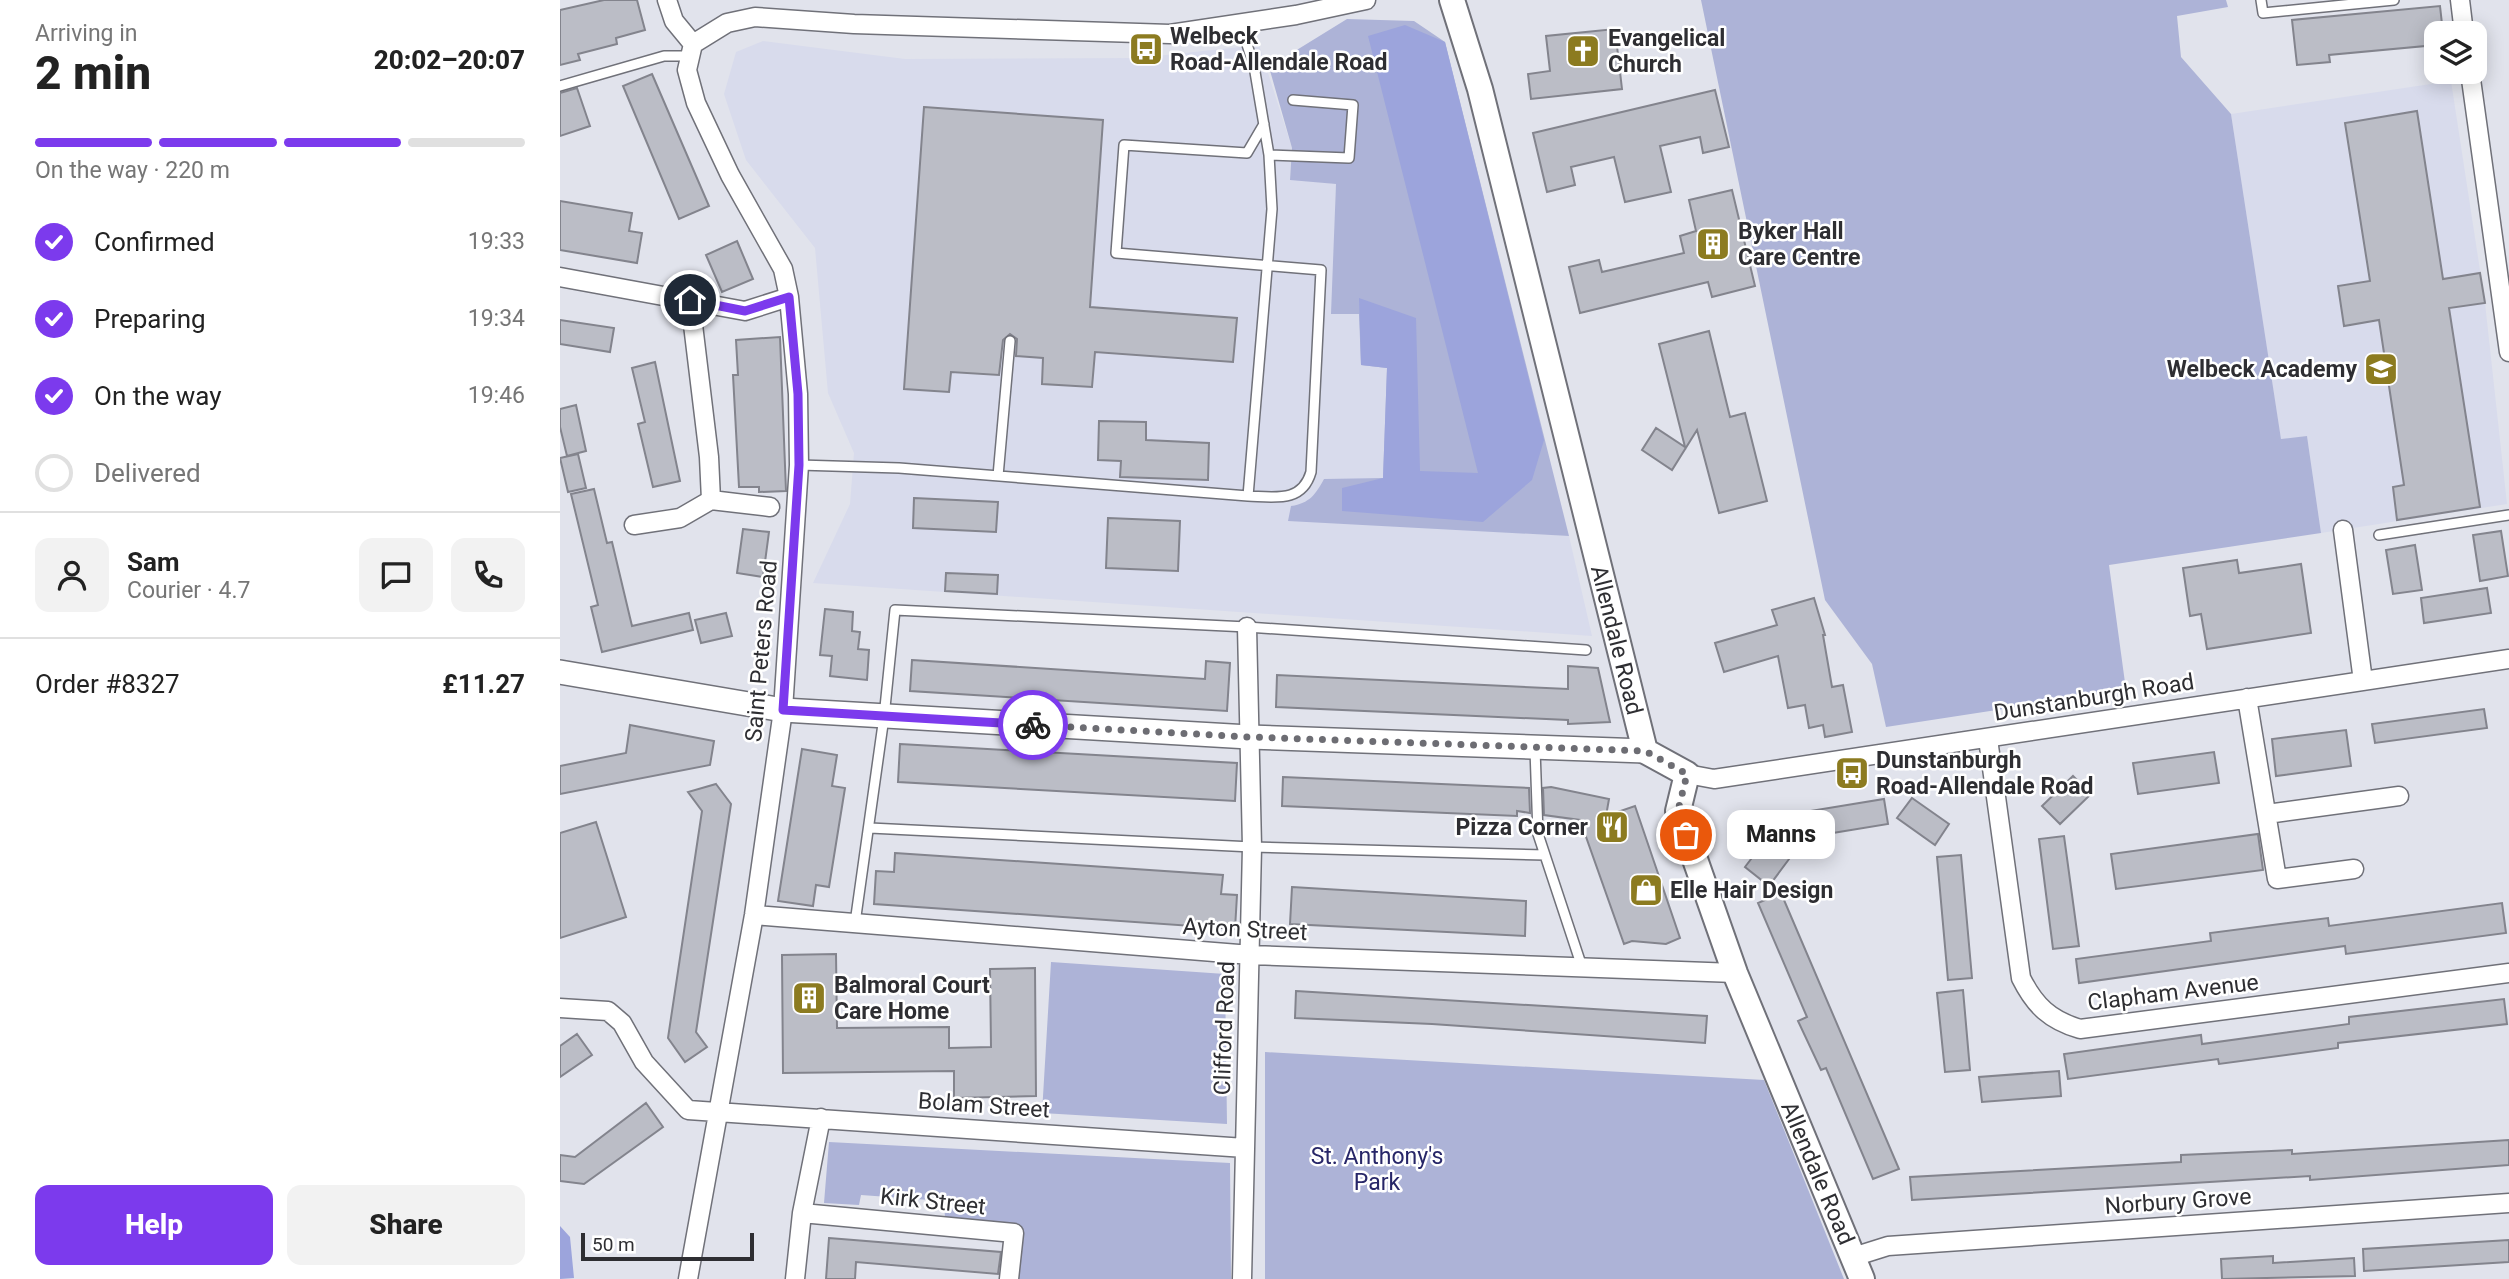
<!DOCTYPE html>
<meta charset="utf-8">
<style>
:root{--surface:#fff;--page:#f2f2f2;--text:#222;--muted:#767676;--line:#e0e0e0;--accent:#7c3aed}
body{margin:0;font-family:Roboto,sans-serif;background:var(--page);color:var(--text);height:100vh;display:flex;flex-direction:column;font-size:26px;white-space:nowrap}
*{box-sizing:border-box;margin:0}
p{font-size:23px;color:var(--muted)}
.icon{flex:none;width:38px;height:38px;fill:none;stroke:currentColor;stroke-width:2;stroke-linecap:round;stroke-linejoin:round}
.map{position:relative;flex:1;overflow:hidden}
.details{display:flex;flex-direction:column;background:var(--surface);width:560px}
.details>*{flex:none}
.fabs{position:absolute;left:1864px;top:21px;display:grid;gap:14px}
.fabs a{display:grid;place-items:center;width:63px;height:63px;border-radius:14px;background:var(--surface);box-shadow:0 4px 18px #0003;font-size:35px}
.scale{position:absolute;left:21px;bottom:18px;width:173px;box-sizing:border-box;padding-left:7px;border:4px solid #2e2e32;border-top:0;font-size:19px;line-height:24px;white-space:nowrap;color:#2e2e32;-webkit-text-stroke:5px #fff;paint-order:stroke}
.pin{position:absolute;display:grid;place-items:center;width:60px;height:60px;color:#fff;margin:-30px;border:4px solid #fff;border-radius:50%;box-shadow:0 2px 7px #0007}
.courier{position:absolute;display:grid;place-items:center;width:70px;height:70px;margin:-35px;border:5px solid #7c3aed;border-radius:50%;background:#fff;color:#222;box-shadow:0 2px 9px #0007}
.bubble{position:absolute;height:49px;border-radius:14px;background:var(--surface);box-shadow:0 4px 18px #0003;font-size:23px;font-weight:800;line-height:49px;text-align:center}
.headline em{font-style:normal;font-weight:800}
.headline div{display:flex;flex-direction:column-reverse}
.headline{display:flex;align-items:center;justify-content:space-between;height:119px;padding:0 35px}
h1{font-size:46px;font-weight:800;line-height:52px}
.bar{display:grid;grid-template-columns:repeat(4,1fr);gap:10px 7px;align-content:center;height:84px;padding:0 35px}
.bar i{height:9px;border-radius:5px;background:var(--line)}
.bar .selected{background:var(--accent)}
.bar p{grid-column:span 4}
.line{display:flex;align-items:center;gap:18px;padding:0 35px;border-top:2px solid var(--line)}
.line div{flex:1}
.round{display:grid;place-items:center;flex:none;width:74px;height:74px;border-radius:14px;background:var(--page)}
ol{padding:0 35px;list-style:none}
li{display:flex;align-items:center;gap:21px;height:77px}
li p{margin-inline-start:auto}
li .icon{padding:7px;border-radius:50%;background:var(--accent);color:#fff;stroke-width:4}
li:last-child{color:var(--muted)}
li i{width:38px;height:38px;border:4px solid var(--line);border-radius:50%}
.primary-button{display:flex;gap:14px;margin-top:auto;padding:14px 35px}
.primary-button a{flex:1;height:80px;border-radius:14px;background:var(--accent);color:#fff;font-size:28px;font-weight:800;line-height:80px;text-align:center}
.primary-button a+a{background:var(--page);color:var(--text)}
main{display:flex;flex:1;min-height:0}
.map>svg:first-child{display:block}
.built{fill:#d8dbec}
.green{fill:#adb3d7}
.forest{fill:#9ca4dc}
.building{fill:#bbbdc6;stroke:#83848d;stroke-width:2}
.lines{fill:none;stroke-linecap:round;stroke-linejoin:round}
.service-casing{stroke:#707179;stroke-width:12}
.minor-casing{stroke:#707179;stroke-width:21}
.tertiary-casing{stroke:#707179;stroke-width:26}
.secondary-casing{stroke:#707179;stroke-width:28}
.service{stroke:#fff;stroke-width:9}
.minor{stroke:#fff;stroke-width:18}
.tertiary{stroke:#fff;stroke-width:23}
.secondary{stroke:#fff;stroke-width:24}
.done{stroke:#6d6d73;stroke-width:7;stroke-dasharray:0 12.6}
.route{stroke:#7c3aed;stroke-width:9}
.labels{text-anchor:middle;stroke-width:5;stroke-linejoin:round;paint-order:stroke}
.poi-label{font-size:23px;font-weight:bold;fill:#2e2e32;stroke:#fff;text-anchor:start}
.street-label{font-size:23px;fill:#2e2e32;stroke:#fff}
.park-label{font-size:23px;fill:#272668;stroke:#fff}
</style>
<main>
<section class="details">
<div class="headline"><div><h1>2 min</h1><p>Arriving in</p></div><em>20:02–20:07</em></div>
<div class="bar"><i class="selected"></i><i class="selected"></i><i class="selected"></i><i></i><p>On the way · 220 m</p></div>
<ol>
<li><svg class="icon" aria-label="check" viewBox="0 0 24 24"><path d="M5 12l5 5 9-10"/></svg>Confirmed<p>19:33</p></li>
<li><svg class="icon" aria-label="check" viewBox="0 0 24 24"><path d="M5 12l5 5 9-10"/></svg>Preparing<p>19:34</p></li>
<li><svg class="icon" aria-label="check" viewBox="0 0 24 24"><path d="M5 12l5 5 9-10"/></svg>On the way<p>19:46</p></li>
<li><i></i>Delivered</li>
</ol>
<div class="line" style="height:126px"><a class="round"><svg class="icon" aria-label="person" viewBox="0 0 24 24"><circle cx="12" cy="8" r="4"/><path d="M4 21q1-7 8-7t8 7"/></svg></a><div><b>Sam</b><p>Courier · 4.7</p></div><a class="round"><svg class="icon" aria-label="chat" viewBox="0 0 24 24"><path d="M4 5h16v11H9l-5 4z"/></svg></a><a class="round"><svg class="icon" aria-label="phone" viewBox="0 0 24 24"><path d="M5 4h4l2 5-3 2q2 4 5 5l2-3 5 2v4C11 20 4 13 5 4z"/></svg></a></div>
<div class="line" style="height:91px"><div>Order #8327</div><b>£11.27</b></div>
<div class="primary-button"><a>Help</a><a>Share</a></div>
</section>
<div class="map">
<svg width="1949" height="1279" viewBox="0 0 1949 1279">
<rect width="100%" height="100%" fill="#e1e3ec"/>
<path class="built" d="M 203,41 L 345,59 L 578,58 L 699,45 L 732,148 L 730,179 L 776,184 L 772,314 L 799,314 L 827,368 L 823,479 L 764,479 L 755,495 L 745,504 L 731,506 L 928,531 L 1009,536 L 1032,636 L 253,583 L 290,504 L 294,453 L 268,393 L 255,248 L 186,160 L 164,94 L 176,52 Z
M 1891,81 L 1925,303 L 1947,504 L 1761,533 L 1747,436 L 1721,440 L 1671,114 Z"/>
<path class="green" d="M 1141,0 L 1666,0 L 1668,7 L 1617,16 L 1621,57 L 1671,114 L 1721,439 L 1747,436 L 1761,533 L 1549,565 L 1566,690 L 1326,727 L 1312,664 L 1265,600 Z
M 787,19 L 854,21 L 885,42 L 1009,536 L 728,521 L 731,506 C 750,503 755,495 764,479 L 823,478 L 827,368 L 801,365 L 799,314 L 771,314 L 776,184 L 730,180 L 732,148 L 709,67 Z
M 491,962 L 665,974 L 667,1124 L 482,1113 Z
M 705,1052 L 1204,1080 L 1284,1279 L 705,1279 Z
M 269,1142 L 670,1163 L 671,1279 L 454,1279 L 457,1227 L 385,1218 L 384,1201 L 301,1195 L 299,1205 L 264,1203 Z"/>
<path class="forest" d="M 845,25 L 885,42 L 984,440 L 972,480 L 923,522 L 782,511 L 782,488 L 823,478 L 827,368 L 801,365 L 799,298 L 856,318 L 860,471 L 918,473 L 808,36 Z
M 0,1226 L 10,1237 L 14,1278 L 0,1279 Z"/>
<path class="building" d="M 44,0 L 77,0 L 85,30 L 56,38 L 57,44 L 18,54 L 20,60 L 0,65 L 0,10 Z
M 1880,6 L 1883,33 L 1876,33 L 1876,45 L 1769,55 L 1770,62 L 1737,65 L 1732,20 Z
M 1055,29 L 1062,89 L 971,99 L 968,74 L 990,71 L 986,36 Z
M 92,74 L 149,206 L 119,219 L 63,86 Z
M 17,88 L 30,126 L 0,136 L 0,93 Z
M 1155,90 L 1169,147 L 1143,153 L 1140,137 L 1100,146 L 1111,192 L 1065,202 L 1054,157 L 1011,167 L 1015,185 L 987,192 L 973,133 Z
M 364,107 L 543,120 L 530,307 L 677,318 L 673,362 L 535,352 L 532,387 L 482,384 L 483,358 L 456,356 L 457,339 L 450,334 L 443,340 L 439,375 L 391,372 L 389,392 L 344,389 Z
M 1857,111 L 1883,279 L 1920,273 L 1925,303 L 1889,308 L 1920,507 L 1837,520 L 1833,487 L 1844,485 L 1819,320 L 1784,326 L 1778,286 L 1810,281 L 1785,123 Z
M 1172,190 L 1195,286 L 1152,297 L 1148,282 L 1020,313 L 1009,267 L 1039,260 L 1042,272 L 1124,253 L 1120,236 L 1136,231 L 1129,200 Z
M 0,201 L 72,213 L 69,231 L 82,233 L 77,263 L 0,250 Z
M 177,241 L 193,279 L 162,292 L 146,255 Z
M 0,320 L 54,328 L 50,352 L 0,344 Z
M 1149,331 L 1170,417 L 1185,413 L 1207,501 L 1159,513 L 1137,430 L 1112,470 L 1082,450 L 1096,428 L 1125,447 L 1099,344 Z
M 220,337 L 226,491 L 199,492 L 199,487 L 179,487 L 173,375 L 178,375 L 176,340 Z
M 95,362 L 120,481 L 93,487 L 78,424 L 85,422 L 72,368 Z
M 16,405 L 26,451 L 7,456 L 0,427 L 0,409 Z
M 539,421 L 586,422 L 586,440 L 649,443 L 648,480 L 560,477 L 561,461 L 538,460 Z
M 18,454 L 26,488 L 8,492 L 0,458 Z
M 34,489 L 47,543 L 52,542 L 72,626 L 129,613 L 133,630 L 42,652 L 31,607 L 38,605 L 11,494 Z
M 354,498 L 438,502 L 436,532 L 353,528 Z
M 548,518 L 620,521 L 618,571 L 546,568 Z
M 183,529 L 209,532 L 203,577 L 177,573 Z
M 1941,531 L 1948,576 L 1920,581 L 1913,535 Z
M 1855,545 L 1862,590 L 1833,594 L 1826,550 Z
M 1677,560 L 1679,573 L 1741,564 L 1751,633 L 1647,649 L 1641,614 L 1630,616 L 1623,568 Z
M 386,573 L 438,575 L 437,594 L 385,591 Z
M 1927,588 L 1931,613 L 1864,623 L 1861,598 Z
M 1254,598 L 1265,635 L 1263,635 L 1272,687 L 1283,685 L 1292,732 L 1265,737 L 1263,725 L 1249,728 L 1245,705 L 1228,708 L 1218,656 L 1164,672 L 1155,643 L 1217,625 L 1212,610 Z
M 265,609 L 293,612 L 292,631 L 300,632 L 298,649 L 309,650 L 307,680 L 270,676 L 272,656 L 260,655 Z
M 166,613 L 172,636 L 141,643 L 135,620 Z
M 352,660 L 645,679 L 646,661 L 670,663 L 667,711 L 350,691 Z
M 1008,666 L 1038,668 L 1050,722 L 1008,724 L 1008,720 L 716,707 L 717,675 L 1008,689 Z
M 1924,709 L 1927,728 L 1815,743 L 1812,724 Z
M 70,725 L 154,741 L 150,765 L 0,794 L 0,766 L 66,753 Z
M 1786,730 L 1791,766 L 1716,776 L 1712,739 Z
M 340,744 L 677,763 L 675,801 L 338,782 Z
M 242,749 L 277,755 L 272,786 L 285,788 L 269,887 L 256,885 L 253,906 L 218,901 Z
M 1654,752 L 1659,783 L 1578,794 L 1573,763 Z
M 1513,776 L 1531,794 L 1500,824 L 1482,806 Z
M 723,777 L 969,788 L 970,813 L 957,811 L 957,816 L 722,806 Z
M 156,784 L 171,804 L 136,1032 L 147,1047 L 125,1062 L 108,1038 L 142,811 L 128,792 Z
M 991,787 L 1049,799 L 1046,816 L 1075,806 L 1120,938 L 1106,944 L 1072,941 L 1064,944 L 1020,820 L 984,815 L 983,788 Z
M 1352,798 L 1389,824 L 1375,845 L 1337,818 Z
M 1324,799 L 1328,824 L 1242,838 L 1238,813 Z
M 36,822 L 66,917 L 0,938 L 0,833 Z
M 1214,829 L 1238,847 L 1209,886 L 1185,867 Z
M 1698,834 L 1703,870 L 1556,889 L 1551,854 Z
M 1504,836 L 1519,946 L 1493,949 L 1479,839 Z
M 335,853 L 663,875 L 661,894 L 677,895 L 675,929 L 314,904 L 316,871 L 334,872 Z
M 1401,855 L 1412,978 L 1388,980 L 1377,857 Z
M 732,887 L 966,901 L 965,936 L 730,924 Z
M 1221,893 L 1339,1169 L 1313,1179 L 1266,1068 L 1261,1070 L 1238,1021 L 1247,1017 L 1198,903 Z
M 1942,903 L 1946,933 L 1786,954 L 1785,946 L 1519,983 L 1516,959 L 1651,941 L 1650,933 L 1768,918 L 1769,926 Z
M 276,954 L 277,1028 L 389,1027 L 389,1048 L 431,1047 L 430,969 L 475,968 L 476,1096 L 394,1098 L 394,1071 L 223,1073 L 222,955 Z
M 1403,990 L 1410,1070 L 1385,1072 L 1377,993 Z
M 736,991 L 1147,1016 L 1145,1043 L 872,1024 L 735,1018 Z
M 1944,999 L 1947,1024 L 1778,1043 L 1778,1048 L 1659,1064 L 1658,1059 L 1508,1079 L 1504,1054 L 1641,1035 L 1642,1044 L 1789,1024 L 1789,1017 Z
M 17,1034 L 32,1055 L 0,1077 L 0,1046 Z
M 1499,1071 L 1501,1096 L 1422,1102 L 1419,1077 Z
M 86,1103 L 103,1127 L 24,1184 L 0,1181 L 0,1155 L 15,1157 Z
M 1949,1140 L 1949,1165 L 1750,1180 L 1750,1176 L 1352,1200 L 1350,1177 L 1621,1162 L 1621,1155 L 1732,1150 L 1732,1154 Z
M 269,1238 L 441,1252 L 438,1274 L 296,1262 L 295,1279 L 266,1279 Z
M 1949,1240 L 1949,1262 L 1804,1271 L 1803,1249 Z
M 1713,1256 L 1713,1263 L 1794,1258 L 1795,1276 L 1662,1279 L 1661,1259 Z"/>
<g class="lines">
<g class="service-casing">
<path id="service" d="M 1701,0 L 1703,13 L 1834,0
M 0,86 L 104,56 L 129,56
M 709,155 L 789,158 L 793,105 L 733,100
M 239,465 L 339,468 L 688,496 L 712,209 L 709,155 L 694,66 L 680,23
M 438,476 L 450,341
M 688,496 C 715,497 742,503 751,472 L 761,270 L 556,253 L 564,145 L 687,153 L 704,124
M 1819,535 L 1949,515
M 975,749 L 978,834 L 1022,967
M 310,828 L 692,847 L 985,855
M 295,923 L 324,717 L 335,610 L 687,627 L 1026,650"/>
</g>
<g class="minor-casing">
<path id="minor" d="M 107,0 L 114,21 L 133,44
M 1900,0 L 1904,33
M 133,44 L 167,23 L 195,17 L 294,24 L 610,34 L 736,15 L 806,0
M 1910,72 L 1949,352
M 0,277 L 185,311 L 229,297
M 130,300 L 149,457 L 151,500
M 74,525 L 120,518 L 151,500 L 210,507
M 1783,530 L 1803,681
M 1687,698 L 1717,879 L 1794,869
M 1428,739 L 1461,978 C 1475,1006 1490,1020 1520,1029 L 1949,973
M 1127,774 L 1154,779 L 1949,659
M 1707,814 L 1839,796
M 194,915 L 691,955 L 1175,973
M 0,1008 L 48,1011 L 62,1023 L 84,1062 L 128,1110 L 685,1148
M 242,1213 L 261,1118
M 1293,1257 L 1328,1246 L 1949,1203
M 128,1279 L 194,915 L 223,710 L 239,465 L 238,394 L 229,297 L 223,269 L 170,175 L 136,103 L 127,70 L 133,44
M 235,1279 L 242,1213 L 454,1233 L 449,1279
M 682,1279 L 692,847 L 687,627"/>
</g>
<g class="tertiary-casing">
<path id="tertiary" d="M 0,672 L 223,710 L 689,737 L 1085,751"/>
</g>
<g class="secondary-casing">
<path id="secondary" d="M 892,0 L 920,89 L 1085,751 L 1127,774 L 1118,811 L 1175,973 L 1302,1279"/>
</g>
<use href="#service" class="service"/>
<use href="#minor" class="minor"/>
<use href="#tertiary" class="tertiary"/>
<use href="#secondary" class="secondary"/>
</g>
<g class="lines">
<path class="done" d="M 473,725 L 689,737 L 1085,751 L 1127,774 L 1118,811 L 1126,835"/>
<path class="route" d="M 130,300 L 185,311 L 229,297 L 238,394 L 239,465 L 223,710 L 473,725"/>
</g>
<defs>
<g id="bus-square" transform="scale(1.75)"><rect x="-9" y="-9" width="18" height="18" rx="4" fill="#8c7b20" stroke="#fff"/><path d="M-5-6H5V4H4V6H2V4H-2V6H-4V4H-5ZM-3.5-4V0h7V-4ZM-3.5 1.2v1.5H-2V1.2ZM2 1.2v1.5H3.5V1.2Z" fill="#fff"/></g>
<g id="church-square" transform="scale(1.75)"><rect x="-9" y="-9" width="18" height="18" rx="4" fill="#8c7b20" stroke="#fff"/><path d="M-1.2-6h2.4v3.5h3.3v2.4h-3.3V6h-2.4V-.1h-3.3v-2.4h3.3Z" fill="#fff"/></g>
<g id="building-square" transform="scale(1.75)"><rect x="-9" y="-9" width="18" height="18" rx="4" fill="#8c7b20" stroke="#fff"/><path d="M-4-6H4V6H1V3H-1V6H-4ZM-2.5-4.3h1.7v1.8h-1.7ZM.8-4.3h1.7v1.8H.8ZM-2.5-1h1.7V.8h-1.7ZM.8-1h1.7V.8H.8Z" fill="#fff"/></g>
<g id="school-square" transform="scale(1.75)"><rect x="-9" y="-9" width="18" height="18" rx="4" fill="#8c7b20" stroke="#fff"/><path d="M0-5L7-2L0 1L-7-2ZM-4 1L0 2.5L4 1V4Q0 6-4 4Z" fill="#fff"/></g>
<g id="restaurant-square" transform="scale(1.75)"><rect x="-9" y="-9" width="18" height="18" rx="4" fill="#8c7b20" stroke="#fff"/><path d="M-5-6h1v4h1v-4h1v4h1v-4h1v5L-1.5 .5V6h-2V.5L-5-1ZM5-6V6H3V1.5H1.5Q1.5-4 5-6Z" fill="#fff"/></g>
<g id="shop-square" transform="scale(1.75)"><rect x="-9" y="-9" width="18" height="18" rx="4" fill="#8c7b20" stroke="#fff"/><path d="M-5-2.5h2.3a2.7 3.5 0 0 1 5.4 0H5L5.5 6h-11ZM-1.5-2.5h3a1.5 2.3 0 0 0-3 0Z" fill="#fff"/></g>
</defs>
<g fill-rule="evenodd">
<use href="#bus-square" x="586" y="49"/>
<use href="#church-square" x="1023" y="51"/>
<use href="#building-square" x="1153" y="244"/>
<use href="#school-square" x="1821" y="369"/>
<use href="#bus-square" x="1292" y="773"/>
<use href="#restaurant-square" x="1052" y="827"/>
<use href="#shop-square" x="1086" y="890"/>
<use href="#building-square" x="249" y="998"/>
</g>
<g class="labels">
<g class="poi-label">
<text x="610" y="44">Welbeck<tspan x="610" dy="26">Road-Allendale Road</tspan></text>
<text x="1048" y="46">Evangelical<tspan x="1048" dy="26">Church</tspan></text>
<text x="1178" y="239">Byker Hall<tspan x="1178" dy="26">Care Centre</tspan></text>
<text x="1797" y="377" text-anchor="end">Welbeck Academy</text>
<text x="1316" y="768">Dunstanburgh<tspan x="1316" dy="26">Road-Allendale Road</tspan></text>
<text x="1028" y="835" text-anchor="end">Pizza Corner</text>
<text x="1110" y="898">Elle Hair Design</text>
<text x="274" y="993">Balmoral Court<tspan x="274" dy="26">Care Home</tspan></text>
</g>
<g class="street-label">
<text transform="translate(1057 640) rotate(76)" y="8">Allendale Road</text>
<text transform="translate(201 651) rotate(-85)" y="8">Saint Peters Road</text>
<text transform="translate(1534 697) rotate(-9)" y="8">Dunstanburgh Road</text>
<text transform="translate(685 929) rotate(3)" y="8">Ayton Street</text>
<text transform="translate(1613 992) rotate(-7)" y="8">Clapham Avenue</text>
<text transform="translate(664 1028) rotate(-88)" y="8">Clifford Road</text>
<text transform="translate(424 1105) rotate(4)" y="8">Bolam Street</text>
<text transform="translate(1258 1173) rotate(67)" y="8">Allendale Road</text>
<text transform="translate(373 1201) rotate(6)" y="8">Kirk Street</text>
<text transform="translate(1618 1201) rotate(-4)" y="8">Norbury Grove</text>
</g>
<g class="park-label">
<text x="817" y="1164">St. Anthony's<tspan x="817" dy="26">Park</tspan></text>
</g>
</g>
</svg>
<div class="fabs">
<a><svg class="icon" aria-label="layers" viewBox="0 0 24 24"><path d="M12 4l9 5-9 5-9-5zM3 14l9 5 9-5"/></svg></a>
</div>
<div class="scale">50 m</div>
<div class="pin" style="left:1126px;top:835px;background:#ea580c"><svg class="icon" aria-label="bag" viewBox="0 0 24 24"><path d="M5 8h14l-1 12H6zM9 8a3 3 0 0 1 6 0"/></svg></div>
<div class="pin" style="left:130px;top:300px;background:#1f2937"><svg class="icon" aria-label="home" viewBox="0 0 24 24"><path d="M3 11l9-7 9 7M6 9v11h12V9"/></svg></div>
<div class="courier" style="left:473px;top:725px"><svg class="icon" aria-label="bike" viewBox="0 0 24 24"><circle cx="6" cy="16" r="4"/><circle cx="18" cy="16" r="4"/><path d="M6 16l4-8h5l3 8M10 8l3 8H6M13 5h3"/></svg></div>
<div class="bubble" style="left:1167px;top:810px;width:108px">Manns</div>
</div>
</main>
